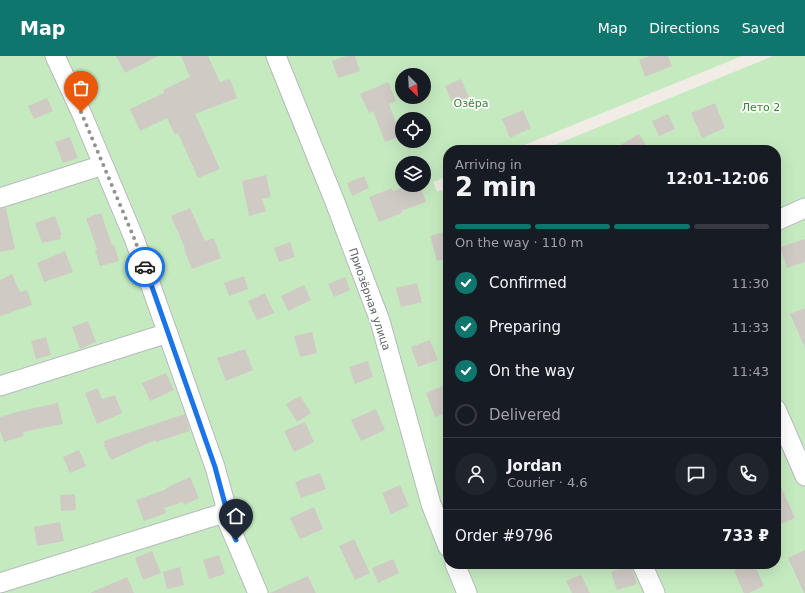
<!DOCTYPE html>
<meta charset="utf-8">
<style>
:root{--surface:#171b24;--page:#20242c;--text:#f1f3f6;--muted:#9ea1a6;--line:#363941;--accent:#0f766e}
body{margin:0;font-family:"DejaVu Sans",sans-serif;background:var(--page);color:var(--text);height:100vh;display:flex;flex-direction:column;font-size:15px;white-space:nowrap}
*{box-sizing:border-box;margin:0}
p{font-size:13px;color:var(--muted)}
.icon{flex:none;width:22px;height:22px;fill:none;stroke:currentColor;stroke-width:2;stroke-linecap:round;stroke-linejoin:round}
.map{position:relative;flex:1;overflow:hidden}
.side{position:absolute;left:443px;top:89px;width:338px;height:424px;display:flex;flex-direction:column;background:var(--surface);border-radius:16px;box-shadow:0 4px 16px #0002}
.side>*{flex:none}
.needle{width:26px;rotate:156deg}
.fabs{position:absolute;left:395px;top:12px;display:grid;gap:8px}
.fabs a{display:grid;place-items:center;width:36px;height:36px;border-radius:50%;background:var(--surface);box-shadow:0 4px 16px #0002;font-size:20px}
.pin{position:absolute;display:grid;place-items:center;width:34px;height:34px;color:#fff;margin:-41px -17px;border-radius:50% 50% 50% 0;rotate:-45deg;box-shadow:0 0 4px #0007}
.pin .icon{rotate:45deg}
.courier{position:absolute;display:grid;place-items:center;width:40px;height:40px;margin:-20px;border:3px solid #1a73e8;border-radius:50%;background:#fff;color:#222;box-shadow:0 1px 5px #0007}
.overview em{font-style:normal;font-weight:700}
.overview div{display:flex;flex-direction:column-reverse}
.overview{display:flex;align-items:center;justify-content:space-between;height:68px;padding:0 12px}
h1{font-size:26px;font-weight:700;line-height:30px}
.bar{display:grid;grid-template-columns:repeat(4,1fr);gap:6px 4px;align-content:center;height:48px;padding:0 12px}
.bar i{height:5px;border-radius:3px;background:var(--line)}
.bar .current{background:var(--accent)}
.bar p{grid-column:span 4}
.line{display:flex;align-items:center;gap:10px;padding:0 12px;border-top:1px solid var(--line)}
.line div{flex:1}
.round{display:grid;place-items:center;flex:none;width:42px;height:42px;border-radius:21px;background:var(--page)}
ol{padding:0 12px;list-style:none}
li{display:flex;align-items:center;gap:12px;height:44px}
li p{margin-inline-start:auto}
li .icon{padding:4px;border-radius:50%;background:var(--accent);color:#fff;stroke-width:4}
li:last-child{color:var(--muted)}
li i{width:22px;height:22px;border:2px solid var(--line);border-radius:50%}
header{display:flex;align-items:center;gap:24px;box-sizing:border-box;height:56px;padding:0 20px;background:var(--accent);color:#fff}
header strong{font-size:19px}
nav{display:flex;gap:22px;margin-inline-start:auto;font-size:14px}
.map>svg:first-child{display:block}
.green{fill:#c5eac0;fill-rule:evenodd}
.building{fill:#cfcac4}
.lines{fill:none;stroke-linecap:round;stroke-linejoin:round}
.minor-casing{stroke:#b6b9bd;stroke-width:21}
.minor{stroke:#fff;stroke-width:19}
.done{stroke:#919393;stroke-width:4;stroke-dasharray:0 7.2}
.route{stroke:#1a73e8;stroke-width:5}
.labels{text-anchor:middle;stroke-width:3.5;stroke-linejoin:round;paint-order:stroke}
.park-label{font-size:11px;fill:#33862d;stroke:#fff}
.street-label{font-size:11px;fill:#5d6367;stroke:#fff}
</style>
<header>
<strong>Map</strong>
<nav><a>Map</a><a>Directions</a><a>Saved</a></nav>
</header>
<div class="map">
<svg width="805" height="537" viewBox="0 0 805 537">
<rect width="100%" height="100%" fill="#f1ede6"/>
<path class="green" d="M 0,0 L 742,0 L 512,94 L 448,94 L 448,120 L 433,126 L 437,136 L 448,132 L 448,508 L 776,508 L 776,94 L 542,94 L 773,0 L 805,0 L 805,537 L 0,537 ZM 402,19 L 424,19 L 424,41 L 402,41 ZM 402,63 L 424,63 L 424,85 L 402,85 ZM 402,107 L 424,107 L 424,129 L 402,129 Z"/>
<path class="building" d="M 116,0 L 158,0 L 125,17 Z
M 181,0 L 208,0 L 220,26 L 230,23 L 237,42 L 195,58 L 220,113 L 198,122 L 178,77 L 175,79 L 167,62 L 140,75 L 130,53 L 164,37 L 163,34 L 190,21 Z
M 347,0 L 355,0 L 360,15 L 338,22 L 332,5 Z
M 650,0 L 668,0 L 672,10 L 645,21 L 639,4 Z
M 461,23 L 469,41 L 453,49 L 445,30 Z
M 388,26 L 396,45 L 389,48 L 401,80 L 385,86 L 373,55 L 369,57 L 360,38 Z
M 47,42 L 53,55 L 34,63 L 28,50 Z
M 715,47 L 725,72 L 702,82 L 691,57 Z
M 523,54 L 531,72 L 510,82 L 502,63 Z
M 668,58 L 675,73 L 659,80 L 652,65 Z
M 639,78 L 649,94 L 612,94 Z
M 70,81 L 78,102 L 63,107 L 55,86 Z
M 266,119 L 271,141 L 262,143 L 266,155 L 249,160 L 242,125 Z
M 364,120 L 369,132 L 352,140 L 347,127 Z
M 409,129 L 420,129 L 426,146 L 401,155 L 402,157 L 379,166 L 369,141 L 392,132 L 393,135 Z
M 6,152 L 15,193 L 0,196 L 0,153 Z
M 190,152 L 205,185 L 214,182 L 221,202 L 192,213 L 184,193 L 185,192 L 171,160 Z
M 101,157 L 112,189 L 114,188 L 119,205 L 100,210 L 95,194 L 97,193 L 86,162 Z
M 55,160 L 62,179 L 60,179 L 61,183 L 42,187 L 35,167 Z
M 448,175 L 448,202 L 437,205 L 430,180 Z
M 805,183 L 805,206 L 787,212 L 780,191 Z
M 290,186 L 295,201 L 279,206 L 274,192 Z
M 65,195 L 73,216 L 44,226 L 37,207 Z
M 12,218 L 20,236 L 27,234 L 32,249 L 0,260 L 0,224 Z
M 244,220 L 248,233 L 229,240 L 224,227 Z
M 345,221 L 350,234 L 334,241 L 328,228 Z
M 417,227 L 422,246 L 401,251 L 396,232 Z
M 304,229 L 311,244 L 288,255 L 281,240 Z
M 265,237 L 274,257 L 257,264 L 248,245 Z
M 805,252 L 805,292 L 790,258 Z
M 88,265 L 96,286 L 80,293 L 72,271 Z
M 312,276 L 317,297 L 300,301 L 294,280 Z
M 46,281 L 51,299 L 36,303 L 31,285 Z
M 430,284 L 438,304 L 418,311 L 411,291 Z
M 245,293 L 253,314 L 226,325 L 217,302 Z
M 368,305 L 373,321 L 355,328 L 349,311 Z
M 166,317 L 174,334 L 150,345 L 142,327 Z
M 448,328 L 448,356 L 435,361 L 426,337 Z
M 98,332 L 102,343 L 115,339 L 122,357 L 97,368 L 85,337 Z
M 300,340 L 311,357 L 297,366 L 286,348 Z
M 58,347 L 63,368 L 23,376 L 24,380 L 4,386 L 0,375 L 0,361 L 21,355 Z
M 376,353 L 385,374 L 361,385 L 351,364 Z
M 185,358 L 190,375 L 156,386 L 155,384 L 111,404 L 104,389 L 105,388 L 104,385 Z
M 305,366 L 314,386 L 294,396 L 284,375 Z
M 79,394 L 86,410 L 70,417 L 63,401 Z
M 320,417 L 326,433 L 301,442 L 295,426 Z
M 776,420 L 795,462 L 776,470 Z
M 190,421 L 199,442 L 184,449 L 183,446 L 164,452 L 166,457 L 144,465 L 136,444 L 167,433 L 166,432 Z
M 400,429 L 409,450 L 391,458 L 382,437 Z
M 75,438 L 76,454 L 61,455 L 60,439 Z
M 314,451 L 323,473 L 300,483 L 290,462 Z
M 60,466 L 64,485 L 37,490 L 34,471 Z
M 354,483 L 370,517 L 355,524 L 339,490 Z
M 805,494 L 805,537 L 804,537 L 788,502 Z
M 152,495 L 161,517 L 143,524 L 135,502 Z
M 219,499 L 225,518 L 209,523 L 203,504 Z
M 393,503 L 399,517 L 378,527 L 372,512 Z
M 749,508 L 754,508 L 764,530 L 749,537 L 744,537 L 734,515 Z
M 631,509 L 637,528 L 617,534 L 611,516 Z
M 180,511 L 184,529 L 167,533 L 163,516 Z
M 581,519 L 590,537 L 572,537 L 566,525 Z
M 308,520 L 316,537 L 270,537 Z
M 127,521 L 134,537 L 90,537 Z"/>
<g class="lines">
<g class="minor-casing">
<path id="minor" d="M 55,0 L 81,56 L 134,182 L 215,411 L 225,447 L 224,457 L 258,537
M 276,0 L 335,146 L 380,265 L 431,448 L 448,491
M 0,142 L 103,109
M 776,165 L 805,152
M 0,330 L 168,277
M 776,353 L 805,420
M 455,508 L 467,537
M 642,508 L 655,537
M 0,527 L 224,457"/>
</g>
<use href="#minor" class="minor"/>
</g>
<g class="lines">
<path class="done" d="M 81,56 L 134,182 L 145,211"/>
<path class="route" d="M 145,211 L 215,411 L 225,448 L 224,457 L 236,484"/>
</g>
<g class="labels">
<g class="park-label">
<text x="471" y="51">Озёра</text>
<text x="761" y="55">Лето 2</text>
</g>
<g class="street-label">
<text transform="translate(370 243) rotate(71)" y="4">Приозёрная улица</text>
</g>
</g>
</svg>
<div class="fabs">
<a><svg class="needle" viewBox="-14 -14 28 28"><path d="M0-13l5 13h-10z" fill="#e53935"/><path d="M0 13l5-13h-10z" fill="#9ea1a6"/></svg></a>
<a><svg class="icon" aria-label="locate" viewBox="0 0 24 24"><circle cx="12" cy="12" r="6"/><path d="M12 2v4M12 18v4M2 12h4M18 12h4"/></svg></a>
<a><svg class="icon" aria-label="layers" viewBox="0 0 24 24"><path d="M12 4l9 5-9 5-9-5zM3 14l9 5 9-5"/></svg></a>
</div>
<div class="pin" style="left:81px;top:56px;background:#ea580c"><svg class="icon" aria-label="bag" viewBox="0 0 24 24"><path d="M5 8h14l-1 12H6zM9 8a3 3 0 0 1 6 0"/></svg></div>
<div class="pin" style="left:236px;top:484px;background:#1f2937"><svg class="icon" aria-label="home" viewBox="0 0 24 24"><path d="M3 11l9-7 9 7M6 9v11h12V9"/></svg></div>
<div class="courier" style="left:145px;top:211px"><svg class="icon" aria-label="car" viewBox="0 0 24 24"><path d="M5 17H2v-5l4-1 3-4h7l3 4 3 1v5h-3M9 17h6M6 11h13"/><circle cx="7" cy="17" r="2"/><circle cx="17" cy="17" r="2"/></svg></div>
<section class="side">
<div class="overview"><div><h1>2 min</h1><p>Arriving in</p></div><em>12:01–12:06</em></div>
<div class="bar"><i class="current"></i><i class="current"></i><i class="current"></i><i></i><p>On the way · 110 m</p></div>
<ol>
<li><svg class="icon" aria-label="check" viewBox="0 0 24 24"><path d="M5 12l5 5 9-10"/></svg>Confirmed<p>11:30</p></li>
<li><svg class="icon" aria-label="check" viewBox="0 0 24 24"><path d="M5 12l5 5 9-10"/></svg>Preparing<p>11:33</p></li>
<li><svg class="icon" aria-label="check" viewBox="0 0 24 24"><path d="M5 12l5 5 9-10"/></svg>On the way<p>11:43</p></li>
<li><i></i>Delivered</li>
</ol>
<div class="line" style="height:72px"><a class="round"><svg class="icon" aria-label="person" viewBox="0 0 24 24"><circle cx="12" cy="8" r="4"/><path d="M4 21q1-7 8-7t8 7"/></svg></a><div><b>Jordan</b><p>Courier · 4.6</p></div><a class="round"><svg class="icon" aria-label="chat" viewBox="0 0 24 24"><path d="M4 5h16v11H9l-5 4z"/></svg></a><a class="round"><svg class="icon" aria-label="phone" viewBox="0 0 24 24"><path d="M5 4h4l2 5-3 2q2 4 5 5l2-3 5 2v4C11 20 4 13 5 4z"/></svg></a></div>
<div class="line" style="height:52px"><div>Order #9796</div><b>733 ₽</b></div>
</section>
</div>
